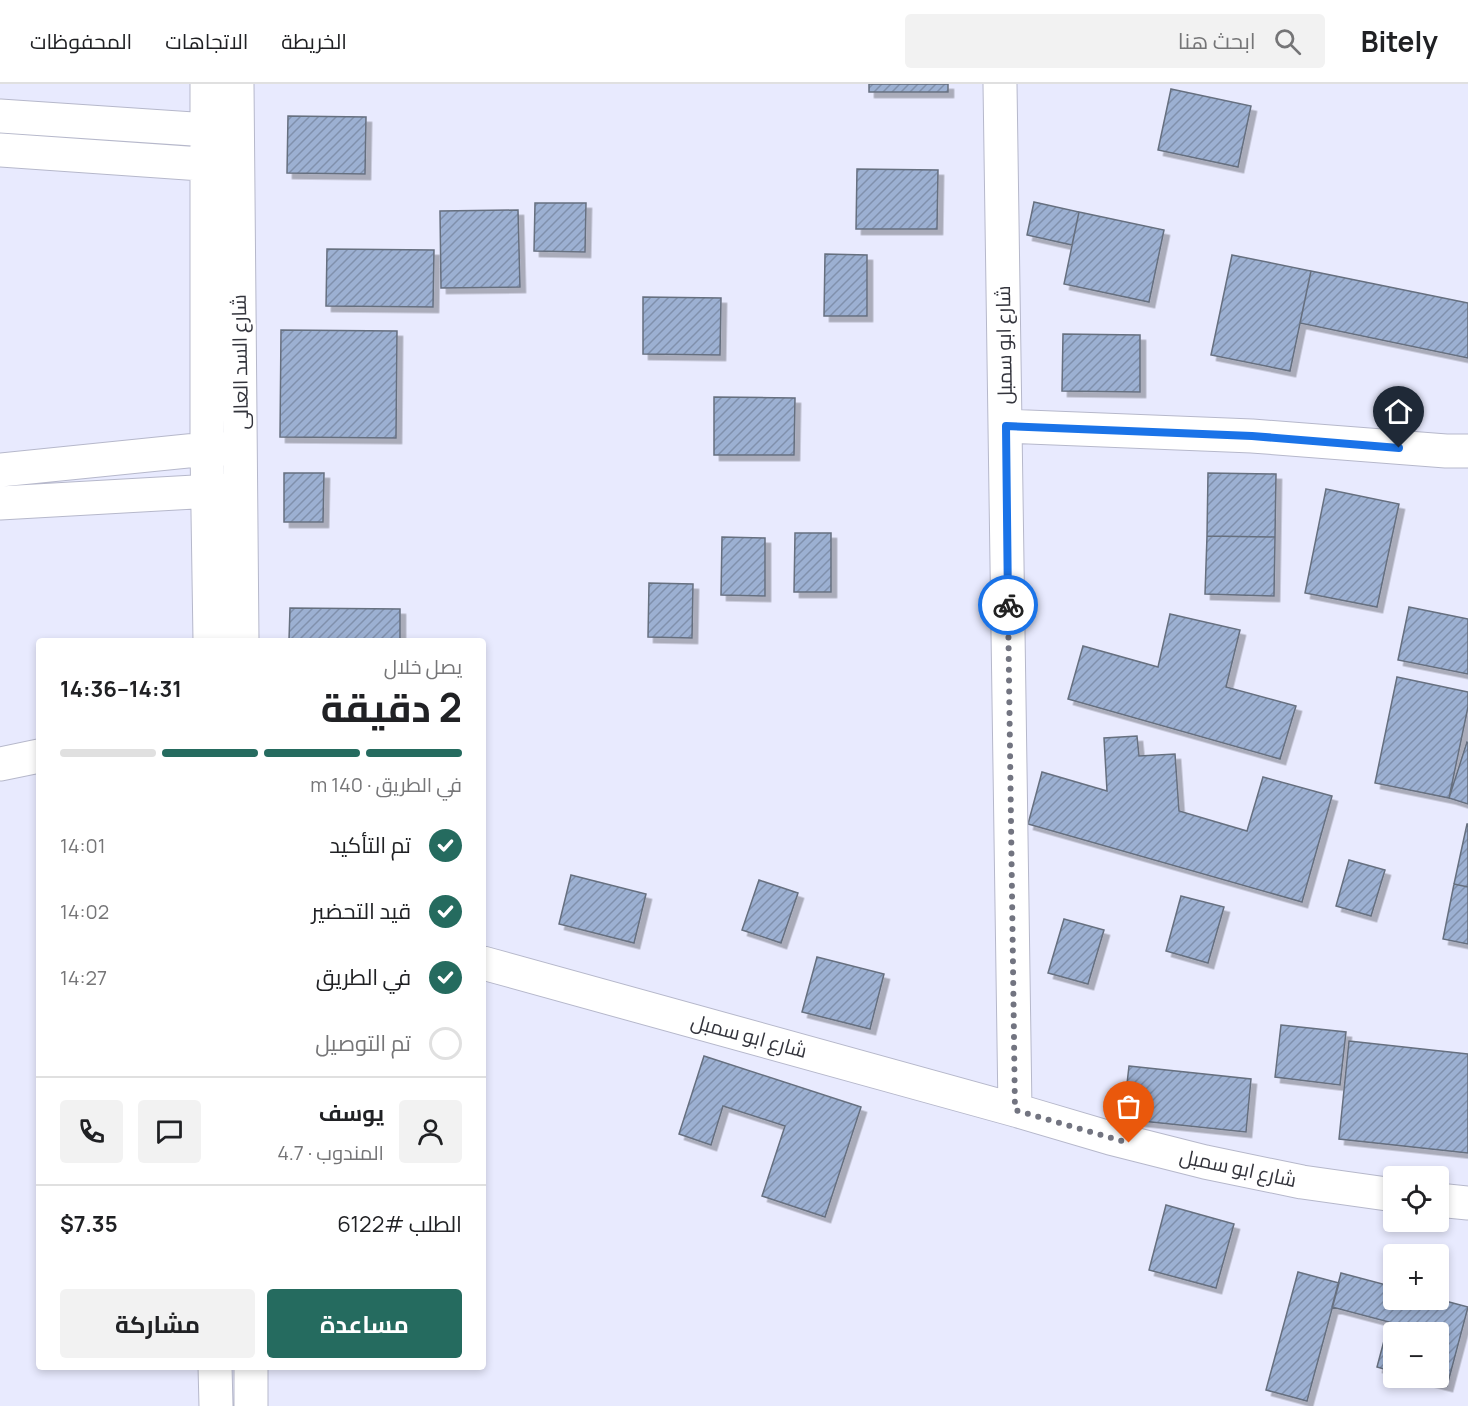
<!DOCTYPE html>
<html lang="ar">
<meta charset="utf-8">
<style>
:root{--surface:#fff;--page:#f2f2f2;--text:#202124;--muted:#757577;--line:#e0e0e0;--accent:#256b5f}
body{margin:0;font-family:Manrope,Cairo,sans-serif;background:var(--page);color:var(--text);direction:rtl;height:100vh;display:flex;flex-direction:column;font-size:22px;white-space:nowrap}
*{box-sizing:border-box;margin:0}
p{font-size:20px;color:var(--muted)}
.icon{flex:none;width:33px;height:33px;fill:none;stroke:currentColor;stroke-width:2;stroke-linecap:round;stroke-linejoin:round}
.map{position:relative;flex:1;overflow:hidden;direction:ltr}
.side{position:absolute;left:36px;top:554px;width:450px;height:732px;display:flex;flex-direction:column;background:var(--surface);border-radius:6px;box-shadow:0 3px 9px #0003;direction:rtl}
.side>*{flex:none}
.buttons{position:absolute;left:1383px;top:1082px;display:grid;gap:12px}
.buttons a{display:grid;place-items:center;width:66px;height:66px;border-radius:6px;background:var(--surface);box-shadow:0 3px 9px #0003;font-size:30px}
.pin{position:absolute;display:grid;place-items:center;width:51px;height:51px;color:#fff;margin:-62px -26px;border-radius:50% 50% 50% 0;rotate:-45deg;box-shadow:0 0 6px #0007}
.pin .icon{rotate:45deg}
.courier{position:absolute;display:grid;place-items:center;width:60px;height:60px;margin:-30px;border:4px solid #1a73e8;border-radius:50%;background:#fff;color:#222;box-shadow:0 2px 8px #0007}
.overview em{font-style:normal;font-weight:700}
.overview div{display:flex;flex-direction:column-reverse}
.overview{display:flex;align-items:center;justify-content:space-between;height:102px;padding:0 24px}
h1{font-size:39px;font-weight:700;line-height:45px}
.bar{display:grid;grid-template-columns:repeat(4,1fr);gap:9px 6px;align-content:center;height:72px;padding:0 24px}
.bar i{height:8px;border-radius:4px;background:var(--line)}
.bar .active{background:var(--accent)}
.bar p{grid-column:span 4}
.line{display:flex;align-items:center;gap:15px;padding:0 24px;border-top:2px solid var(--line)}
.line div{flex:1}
.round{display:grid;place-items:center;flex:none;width:63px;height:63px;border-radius:6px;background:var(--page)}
ol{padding:0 24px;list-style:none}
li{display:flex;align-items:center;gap:18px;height:66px}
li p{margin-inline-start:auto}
li .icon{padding:6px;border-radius:50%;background:var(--accent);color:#fff;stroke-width:4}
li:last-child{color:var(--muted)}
li i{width:33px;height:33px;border:3px solid var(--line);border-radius:50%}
.button{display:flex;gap:12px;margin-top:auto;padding:12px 24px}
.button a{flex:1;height:69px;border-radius:6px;background:var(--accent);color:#fff;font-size:24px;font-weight:700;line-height:69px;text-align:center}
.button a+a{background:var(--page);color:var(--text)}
header{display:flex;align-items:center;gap:36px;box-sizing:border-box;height:84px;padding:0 30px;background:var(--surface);border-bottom:2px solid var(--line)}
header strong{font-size:28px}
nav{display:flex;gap:33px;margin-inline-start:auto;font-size:21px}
.search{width:420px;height:54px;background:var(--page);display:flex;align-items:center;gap:15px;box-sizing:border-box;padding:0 21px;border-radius:6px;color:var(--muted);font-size:22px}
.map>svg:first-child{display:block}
.building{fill:url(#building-hatch);stroke:#666f7f;stroke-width:1.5;filter:url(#shadow)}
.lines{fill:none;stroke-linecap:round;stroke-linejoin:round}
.minor-casing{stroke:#b6b8cb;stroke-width:35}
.minor{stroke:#fff;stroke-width:33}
.done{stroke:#727480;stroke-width:6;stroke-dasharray:0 10.8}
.route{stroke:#1a73e8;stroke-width:8}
.labels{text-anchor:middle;stroke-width:6;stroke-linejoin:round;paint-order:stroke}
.street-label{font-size:20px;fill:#33343c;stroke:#fff}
</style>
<header>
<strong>Bitely</strong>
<div class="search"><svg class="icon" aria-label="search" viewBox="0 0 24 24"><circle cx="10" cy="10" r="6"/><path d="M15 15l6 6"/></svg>ابحث هنا</div>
<nav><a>الخريطة</a><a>الاتجاهات</a><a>المحفوظات</a></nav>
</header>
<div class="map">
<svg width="1468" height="1322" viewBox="0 0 1468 1322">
<defs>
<pattern id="building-hatch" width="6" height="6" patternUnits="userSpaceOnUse" patternTransform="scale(1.5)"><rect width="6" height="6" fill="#9cb0d2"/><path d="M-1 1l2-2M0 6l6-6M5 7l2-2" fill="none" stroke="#8090ac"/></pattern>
<filter id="shadow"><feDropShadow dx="5.5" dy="5.5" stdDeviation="0" flood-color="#0004"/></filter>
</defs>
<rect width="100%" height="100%" fill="#e8eafe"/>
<path class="building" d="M 869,0 L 948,0 L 948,8 L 869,8 Z
M 1171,5 L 1251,22 L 1238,83 L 1158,66 Z
M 288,32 L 366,33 L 365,90 L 287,89 Z
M 857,85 L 938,86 L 937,145 L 856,145 Z
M 1034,118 L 1079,128 L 1072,161 L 1027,151 Z
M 535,119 L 586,119 L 585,168 L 534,167 Z
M 518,126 L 520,203 L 441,204 L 440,127 Z
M 1079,128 L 1164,146 L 1149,218 L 1064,200 Z
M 327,165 L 434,166 L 433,223 L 326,222 Z
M 825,170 L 867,171 L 867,232 L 824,232 Z
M 1232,171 L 1311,187 L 1290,287 L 1211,271 Z
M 1311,187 L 1468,219 L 1468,274 L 1300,239 Z
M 643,213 L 721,214 L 720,271 L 643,270 Z
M 281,246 L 397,247 L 396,354 L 280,353 Z
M 1063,250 L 1140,251 L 1140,308 L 1062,307 Z
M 714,313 L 795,314 L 794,371 L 714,371 Z
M 284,389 L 324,389 L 323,438 L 284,438 Z
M 1208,389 L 1276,390 L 1275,453 L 1207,452 Z
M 1326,405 L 1399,420 L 1377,523 L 1305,509 Z
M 795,449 L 831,449 L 831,508 L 794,508 Z
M 1207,452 L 1275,453 L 1274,512 L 1205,510 Z
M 722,453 L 765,454 L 765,512 L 721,511 Z
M 649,499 L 693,500 L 692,554 L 648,553 Z
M 1409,523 L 1468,535 L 1468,590 L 1398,576 Z
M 290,524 L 400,525 L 400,556 L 289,556 Z
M 1170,530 L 1240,546 L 1226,603 L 1296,622 L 1280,675 L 1068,615 L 1083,562 L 1158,583 Z
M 1397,593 L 1468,608 L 1468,623 L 1449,714 L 1375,699 Z
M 1137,652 L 1139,672 L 1175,670 L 1179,727 L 1247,747 L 1263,693 L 1332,712 L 1302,818 L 1028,740 L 1042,688 L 1107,707 L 1104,654 Z
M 1467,658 L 1468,659 L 1468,720 L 1449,714 Z
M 1467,740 L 1468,740 L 1468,803 L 1454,800 Z
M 1349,776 L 1385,786 L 1371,832 L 1336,822 Z
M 571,791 L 646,810 L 634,859 L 559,840 Z
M 759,796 L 798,809 L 781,859 L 742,846 Z
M 1454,800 L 1468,803 L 1468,860 L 1443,855 Z
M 1181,812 L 1224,823 L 1208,879 L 1166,867 Z
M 1064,835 L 1104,846 L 1088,900 L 1048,889 Z
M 817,873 L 884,890 L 870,945 L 802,928 Z
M 1281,941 L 1346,948 L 1340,1001 L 1275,993 Z
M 1349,957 L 1468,970 L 1468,1069 L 1339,1055 Z
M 704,972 L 861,1023 L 825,1133 L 762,1112 L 785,1042 L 723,1022 L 711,1061 L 679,1050 Z
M 1129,982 L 1251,995 L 1246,1048 L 1123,1035 Z
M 1166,1121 L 1234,1140 L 1216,1204 L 1149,1186 Z
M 1298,1188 L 1339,1199 L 1307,1317 L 1266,1306 Z
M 1341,1189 L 1394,1203 L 1394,1215 L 1438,1215 L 1468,1223 L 1447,1302 L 1413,1293 L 1438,1293 L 1438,1248 L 1394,1248 L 1394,1288 L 1377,1283 L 1389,1238 L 1332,1223 Z"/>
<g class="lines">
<g class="minor-casing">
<path id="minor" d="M 207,0 L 207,365 L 210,556
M 237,0 L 242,556
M 1000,0 L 1015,1026
M 0,32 L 208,46 L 229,45
M 0,66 L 230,82
M 1006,342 L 1252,352 L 1446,367 L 1468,367
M 0,386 L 207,365 L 228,365
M 0,419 L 230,406
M 0,680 L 39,672
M 483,879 L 1015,1026 L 1110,1054 L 1205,1078 L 1302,1098 L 1394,1111
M 1438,1116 L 1468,1119
M 215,1282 L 216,1322
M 251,1282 L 251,1322"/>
</g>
<use href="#minor" class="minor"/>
</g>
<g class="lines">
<path class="done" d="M 1008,521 L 1015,1026 L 1129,1059"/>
<path class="route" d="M 1008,521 L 1006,342 L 1252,352 L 1399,364"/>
</g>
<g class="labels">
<g class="street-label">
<text transform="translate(1004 261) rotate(-91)" y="7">شارع ابو سمبل</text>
<text transform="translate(240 278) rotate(-91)" y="7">شارع السد العالى</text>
<text transform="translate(749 952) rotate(15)" y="7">شارع ابو سمبل</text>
<text transform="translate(1238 1084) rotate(12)" y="7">شارع ابو سمبل</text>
</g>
</g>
</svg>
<div class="buttons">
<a><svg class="icon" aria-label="locate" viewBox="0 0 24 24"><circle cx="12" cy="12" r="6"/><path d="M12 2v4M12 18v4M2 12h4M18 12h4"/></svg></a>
<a>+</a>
<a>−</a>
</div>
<div class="pin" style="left:1129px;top:1059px;background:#ea580c"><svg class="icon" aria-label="bag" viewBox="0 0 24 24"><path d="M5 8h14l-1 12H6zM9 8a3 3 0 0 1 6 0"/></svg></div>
<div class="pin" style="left:1399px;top:364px;background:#1f2937"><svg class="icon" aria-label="home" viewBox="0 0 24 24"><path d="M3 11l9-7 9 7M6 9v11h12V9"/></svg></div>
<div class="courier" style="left:1008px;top:521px"><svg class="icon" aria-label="bike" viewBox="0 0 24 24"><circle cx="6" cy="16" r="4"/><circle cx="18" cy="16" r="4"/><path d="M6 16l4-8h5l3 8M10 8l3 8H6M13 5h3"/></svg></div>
<section class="side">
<div class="overview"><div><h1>2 دقيقة</h1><p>يصل خلال</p></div><em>14:31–14:36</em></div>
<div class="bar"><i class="active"></i><i class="active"></i><i class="active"></i><i></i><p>في الطريق · 140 m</p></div>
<ol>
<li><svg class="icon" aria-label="check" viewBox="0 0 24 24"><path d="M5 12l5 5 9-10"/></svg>تم التأكيد<p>14:01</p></li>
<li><svg class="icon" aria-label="check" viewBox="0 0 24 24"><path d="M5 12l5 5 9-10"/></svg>قيد التحضير<p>14:02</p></li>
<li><svg class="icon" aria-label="check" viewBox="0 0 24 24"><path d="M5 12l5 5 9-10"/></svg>في الطريق<p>14:27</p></li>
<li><i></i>تم التوصيل</li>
</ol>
<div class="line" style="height:108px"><a class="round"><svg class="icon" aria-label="person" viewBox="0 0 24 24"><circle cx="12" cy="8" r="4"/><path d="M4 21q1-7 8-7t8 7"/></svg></a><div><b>يوسف</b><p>المندوب · 4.7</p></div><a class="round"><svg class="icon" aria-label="chat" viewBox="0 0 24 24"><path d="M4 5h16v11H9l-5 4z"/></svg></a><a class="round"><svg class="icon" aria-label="phone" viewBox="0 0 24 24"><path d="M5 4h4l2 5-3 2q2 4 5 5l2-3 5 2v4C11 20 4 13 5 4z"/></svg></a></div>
<div class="line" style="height:78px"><div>الطلب #6122</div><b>$7.35</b></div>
<div class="button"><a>مساعدة</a><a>مشاركة</a></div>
</section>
</div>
